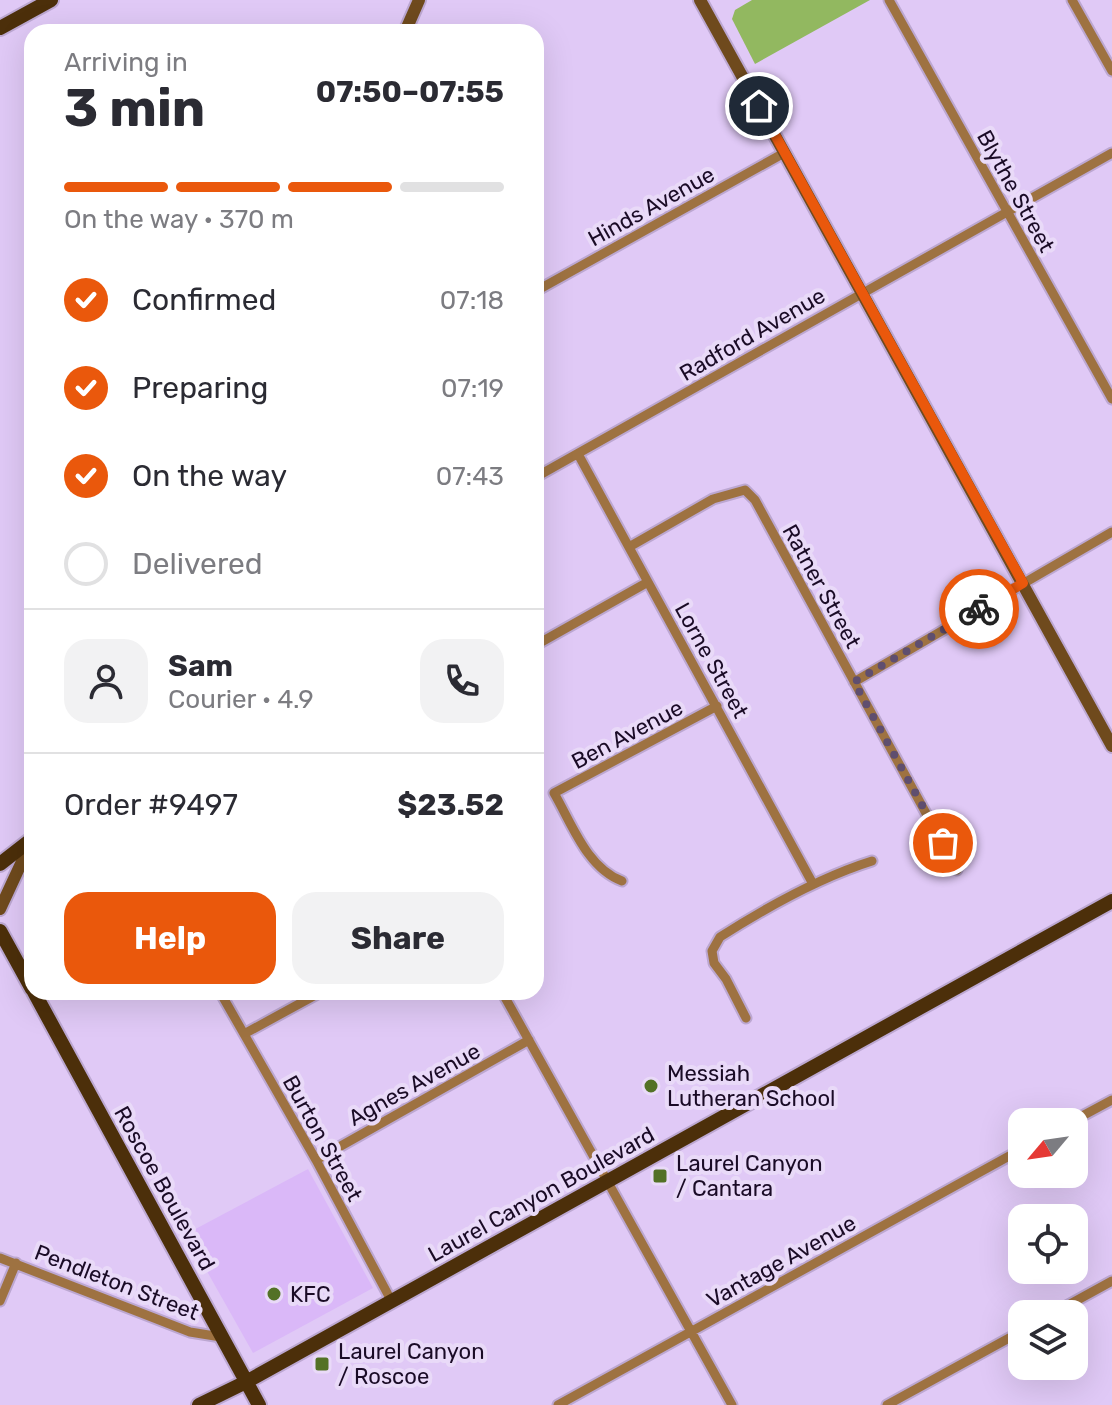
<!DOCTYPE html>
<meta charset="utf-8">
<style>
:root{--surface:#fff;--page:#f2f2f3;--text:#2b2b33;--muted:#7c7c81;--line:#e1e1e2;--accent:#ea580c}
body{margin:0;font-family:Rubik,sans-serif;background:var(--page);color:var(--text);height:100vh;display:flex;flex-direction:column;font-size:30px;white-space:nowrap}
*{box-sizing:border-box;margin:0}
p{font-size:26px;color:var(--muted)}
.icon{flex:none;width:44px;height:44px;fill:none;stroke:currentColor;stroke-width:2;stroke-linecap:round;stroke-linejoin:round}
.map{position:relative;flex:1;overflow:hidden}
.panel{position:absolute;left:24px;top:24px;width:520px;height:976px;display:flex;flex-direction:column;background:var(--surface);border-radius:24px;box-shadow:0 8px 32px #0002}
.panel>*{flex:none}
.needle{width:52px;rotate:241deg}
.tools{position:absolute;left:1008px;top:1108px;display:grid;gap:16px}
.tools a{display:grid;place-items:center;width:80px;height:80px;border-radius:16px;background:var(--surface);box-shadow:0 8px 32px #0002;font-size:40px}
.pin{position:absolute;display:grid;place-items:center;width:68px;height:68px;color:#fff;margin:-34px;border:4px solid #fff;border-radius:50%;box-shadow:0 2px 8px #0007}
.courier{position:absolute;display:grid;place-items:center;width:80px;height:80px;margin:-40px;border:6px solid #ea580c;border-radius:50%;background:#fff;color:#222;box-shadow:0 2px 10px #0007}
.headline em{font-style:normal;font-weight:700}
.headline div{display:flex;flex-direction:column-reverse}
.headline{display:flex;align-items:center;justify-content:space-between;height:136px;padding:0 40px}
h1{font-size:52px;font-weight:700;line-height:60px}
.bar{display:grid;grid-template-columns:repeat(4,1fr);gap:12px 8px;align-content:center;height:96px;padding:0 40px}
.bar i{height:10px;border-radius:6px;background:var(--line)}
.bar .on{background:var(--accent)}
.bar p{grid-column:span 4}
.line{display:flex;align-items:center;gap:20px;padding:0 40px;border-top:2px solid var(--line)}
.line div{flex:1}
.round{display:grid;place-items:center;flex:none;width:84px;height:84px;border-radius:24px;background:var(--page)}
ol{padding:0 40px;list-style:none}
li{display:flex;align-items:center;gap:24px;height:88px}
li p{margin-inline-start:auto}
li .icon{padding:8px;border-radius:50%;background:var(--accent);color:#fff;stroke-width:4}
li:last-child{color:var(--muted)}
li i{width:44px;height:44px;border:4px solid var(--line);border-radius:50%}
.button{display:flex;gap:16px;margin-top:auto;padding:16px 40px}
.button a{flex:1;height:92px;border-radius:24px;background:var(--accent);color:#fff;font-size:32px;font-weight:700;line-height:92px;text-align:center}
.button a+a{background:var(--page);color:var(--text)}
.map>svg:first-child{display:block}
.built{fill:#dab8f8}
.green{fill:#92b860}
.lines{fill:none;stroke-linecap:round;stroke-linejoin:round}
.street-casing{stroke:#bca7d1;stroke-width:13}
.secondary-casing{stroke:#bca7d1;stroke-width:16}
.primary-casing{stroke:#bca7d1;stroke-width:18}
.street{stroke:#9e7241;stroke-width:9}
.secondary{stroke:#6f4a1d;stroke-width:12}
.primary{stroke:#4c2f0a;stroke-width:14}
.done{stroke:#5f4e6f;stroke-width:8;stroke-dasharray:0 14.4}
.route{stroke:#ea580c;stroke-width:10}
.poi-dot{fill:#537126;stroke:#e9daf8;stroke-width:3}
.labels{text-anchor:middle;stroke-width:8;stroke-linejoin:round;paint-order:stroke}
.street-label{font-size:22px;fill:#1a0b26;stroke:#e9daf8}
.poi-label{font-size:22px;fill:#1a0b26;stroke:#e9daf8;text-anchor:start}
</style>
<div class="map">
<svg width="1112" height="1405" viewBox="0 0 1112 1405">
<rect width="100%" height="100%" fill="#e0c9f6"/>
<path class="built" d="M 308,1169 L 373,1288 L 253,1353 L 186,1234 Z"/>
<path class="green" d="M 752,0 L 870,0 L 755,64 L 732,19 L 735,10 Z"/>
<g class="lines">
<g class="street-casing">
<path id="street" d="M 889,0 L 1112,399
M 1072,0 L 1112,71
M 536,291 L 784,153
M 578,454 L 813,884
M 536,477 L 1112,153
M 629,547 L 713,499 L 745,490 L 755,500 L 957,870
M 536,645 L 648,582
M 854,682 L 1112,532
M 622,881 C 587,868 572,824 554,793 L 717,706
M 220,992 L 316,1160 L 392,1302
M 502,992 L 732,1405
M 746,1018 L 726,979 L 714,963 L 712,951 L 720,937 C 767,907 818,878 872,861
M 244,1034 L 321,992
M 1071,1122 L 1112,1100
M 316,1160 L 529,1040
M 0,1258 L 190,1332 L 221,1337
M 0,1301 L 16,1263
M 1052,1314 L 1112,1281
M 558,1405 L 1022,1149
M 887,1405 L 1022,1331"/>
</g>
<g class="secondary-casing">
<path id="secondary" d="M 700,0 L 1112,746
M 405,32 L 419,0
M 0,909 L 32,840"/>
</g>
<g class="primary-casing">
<path id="primary" d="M 0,28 L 51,0
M 0,864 L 32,839
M 0,931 L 32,989
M 34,992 L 259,1405
M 199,1405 L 246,1382 L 1112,901"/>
</g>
<use href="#street" class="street"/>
<use href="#secondary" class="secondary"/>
<use href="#primary" class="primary"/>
</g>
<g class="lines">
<path class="done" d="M 943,843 L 854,682 L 979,609"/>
<path class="route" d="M 759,106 L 1023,583 L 979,609"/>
</g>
<g class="poi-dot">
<circle cx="651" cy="1086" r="8"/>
<rect x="652" y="1168" width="16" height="16" rx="4"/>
<circle cx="274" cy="1294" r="8"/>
<rect x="314" y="1356" width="16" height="16" rx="4"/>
</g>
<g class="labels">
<g class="street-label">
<text transform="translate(1016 191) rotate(61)" y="8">Blythe Street</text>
<text transform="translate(651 206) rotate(-29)" y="8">Hinds Avenue</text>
<text transform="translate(752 334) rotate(-30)" y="8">Radford Avenue</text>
<text transform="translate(822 586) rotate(61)" y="8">Ratner Street</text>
<text transform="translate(712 660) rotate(61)" y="8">Lorne Street</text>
<text transform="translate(627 734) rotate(-28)" y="8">Ben Avenue</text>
<text transform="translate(414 1084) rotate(-29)" y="8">Agnes Avenue</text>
<text transform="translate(323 1138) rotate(61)" y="8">Burton Street</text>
<text transform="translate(165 1188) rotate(61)" y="8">Roscoe Boulevard</text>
<text transform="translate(541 1194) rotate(-29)" y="8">Laurel Canyon Boulevard</text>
<text transform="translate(781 1261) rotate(-29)" y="8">Vantage Avenue</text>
<text transform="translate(117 1282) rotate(21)" y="8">Pendleton Street</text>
</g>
<g class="poi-label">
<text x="667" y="1081">Messiah<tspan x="667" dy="25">Lutheran School</tspan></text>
<text x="676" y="1171">Laurel Canyon<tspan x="676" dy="25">/ Cantara</tspan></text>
<text x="290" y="1302">KFC</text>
<text x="338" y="1359">Laurel Canyon<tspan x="338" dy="25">/ Roscoe</tspan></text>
</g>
</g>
</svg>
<div class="tools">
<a><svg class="needle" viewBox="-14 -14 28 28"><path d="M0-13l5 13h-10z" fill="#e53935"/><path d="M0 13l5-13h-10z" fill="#7c7c81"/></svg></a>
<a><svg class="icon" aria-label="locate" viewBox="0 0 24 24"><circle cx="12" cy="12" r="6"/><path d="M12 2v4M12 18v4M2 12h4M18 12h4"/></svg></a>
<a><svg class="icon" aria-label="layers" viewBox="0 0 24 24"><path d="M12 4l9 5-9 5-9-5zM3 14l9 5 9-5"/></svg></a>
</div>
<div class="pin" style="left:943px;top:843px;background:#ea580c"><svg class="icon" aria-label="bag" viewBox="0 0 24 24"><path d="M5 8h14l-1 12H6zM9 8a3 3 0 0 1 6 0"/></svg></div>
<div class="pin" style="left:759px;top:106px;background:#1f2937"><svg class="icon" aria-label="home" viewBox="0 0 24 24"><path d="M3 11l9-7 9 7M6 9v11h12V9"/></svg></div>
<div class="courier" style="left:979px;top:609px"><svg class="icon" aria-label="bike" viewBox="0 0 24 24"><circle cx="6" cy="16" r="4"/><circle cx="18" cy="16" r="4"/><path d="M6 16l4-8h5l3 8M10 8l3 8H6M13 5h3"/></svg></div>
<section class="panel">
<div class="headline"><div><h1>3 min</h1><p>Arriving in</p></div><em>07:50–07:55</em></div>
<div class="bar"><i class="on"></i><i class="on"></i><i class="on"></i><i></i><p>On the way · 370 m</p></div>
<ol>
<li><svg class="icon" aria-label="check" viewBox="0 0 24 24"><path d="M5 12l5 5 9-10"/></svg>Confirmed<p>07:18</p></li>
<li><svg class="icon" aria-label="check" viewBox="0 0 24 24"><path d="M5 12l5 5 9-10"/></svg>Preparing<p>07:19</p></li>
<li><svg class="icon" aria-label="check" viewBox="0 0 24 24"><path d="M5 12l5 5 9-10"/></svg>On the way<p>07:43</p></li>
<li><i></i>Delivered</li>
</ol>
<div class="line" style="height:144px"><a class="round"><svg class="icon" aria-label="person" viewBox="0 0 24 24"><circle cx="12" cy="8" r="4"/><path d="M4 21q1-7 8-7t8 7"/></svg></a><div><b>Sam</b><p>Courier · 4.9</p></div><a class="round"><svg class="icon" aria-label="phone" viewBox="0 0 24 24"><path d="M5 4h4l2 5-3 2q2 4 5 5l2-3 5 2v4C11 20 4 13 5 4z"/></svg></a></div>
<div class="line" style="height:104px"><div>Order #9497</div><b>$23.52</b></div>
<div class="button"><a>Help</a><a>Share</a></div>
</section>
</div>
